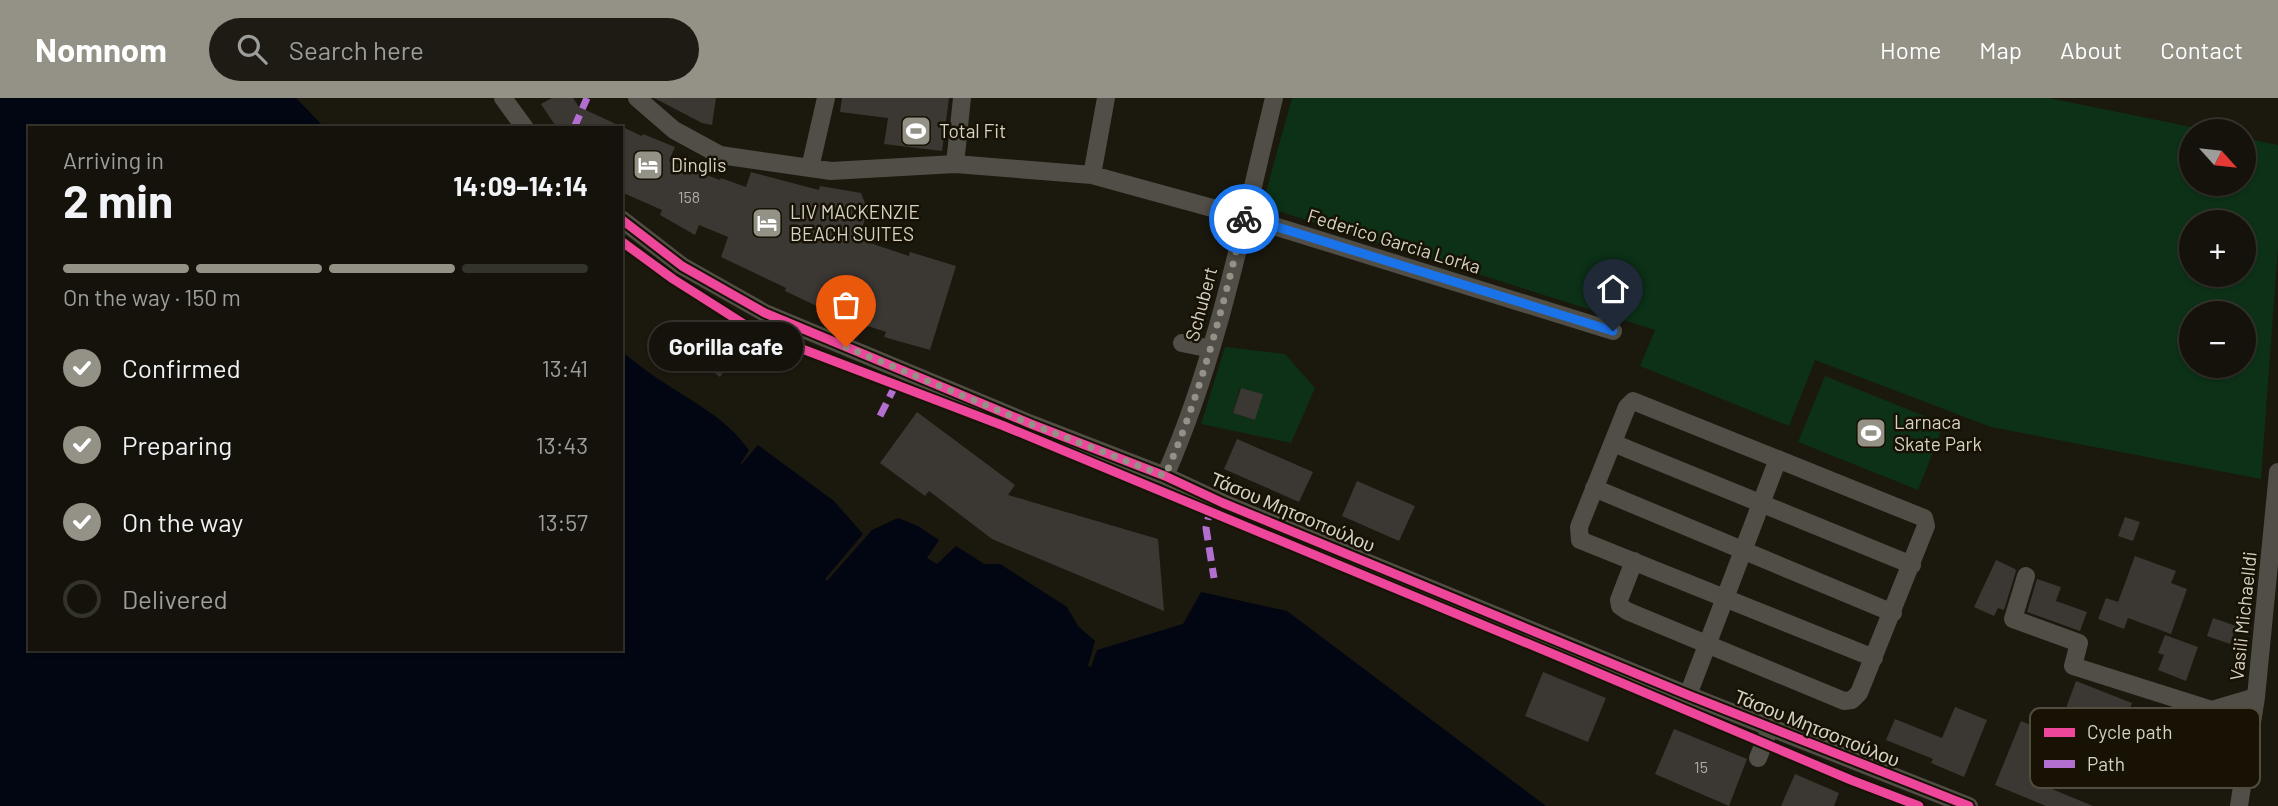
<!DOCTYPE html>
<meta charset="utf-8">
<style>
:root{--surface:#14120a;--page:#1d1b13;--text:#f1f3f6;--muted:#9d9e9c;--line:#33322b;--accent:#949186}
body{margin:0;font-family:Barlow,sans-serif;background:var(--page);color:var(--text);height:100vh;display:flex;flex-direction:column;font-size:26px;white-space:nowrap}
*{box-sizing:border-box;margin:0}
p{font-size:23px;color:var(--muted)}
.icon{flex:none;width:38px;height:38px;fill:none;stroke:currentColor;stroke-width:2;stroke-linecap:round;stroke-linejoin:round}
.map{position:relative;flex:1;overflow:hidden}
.panel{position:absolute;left:28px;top:28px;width:595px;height:525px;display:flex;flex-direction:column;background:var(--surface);border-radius:0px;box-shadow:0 2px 5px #0004,0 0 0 2px var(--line)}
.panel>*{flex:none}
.needle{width:46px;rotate:117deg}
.fabs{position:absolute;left:2179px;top:21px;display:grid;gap:14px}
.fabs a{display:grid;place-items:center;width:77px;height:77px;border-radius:50%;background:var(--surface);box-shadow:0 2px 5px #0004,0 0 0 2px var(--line);font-size:35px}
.pin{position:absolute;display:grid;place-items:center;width:60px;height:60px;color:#fff;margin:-72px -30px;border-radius:50% 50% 50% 0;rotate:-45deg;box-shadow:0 0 7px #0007}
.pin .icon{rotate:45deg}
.courier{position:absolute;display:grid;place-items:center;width:70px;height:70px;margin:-35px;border:5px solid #1a73e8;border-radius:50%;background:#fff;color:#222;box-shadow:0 2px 9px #0007}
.bubble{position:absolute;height:49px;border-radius:24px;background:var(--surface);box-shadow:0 2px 5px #0004,0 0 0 2px var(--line);font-size:23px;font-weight:700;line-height:49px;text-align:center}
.summary em{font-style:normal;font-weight:700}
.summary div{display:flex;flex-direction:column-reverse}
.summary{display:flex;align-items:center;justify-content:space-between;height:119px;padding:0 35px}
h1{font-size:46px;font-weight:700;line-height:52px}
.bar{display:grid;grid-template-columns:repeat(4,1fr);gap:10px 7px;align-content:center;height:84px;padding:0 35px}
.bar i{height:9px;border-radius:5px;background:var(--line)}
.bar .on{background:var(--accent)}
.bar p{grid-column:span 4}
ol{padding:0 35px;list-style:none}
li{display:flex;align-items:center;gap:21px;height:77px}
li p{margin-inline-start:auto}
li .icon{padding:7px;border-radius:50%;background:var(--accent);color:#fff;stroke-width:4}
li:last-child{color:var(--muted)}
li i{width:38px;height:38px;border:4px solid var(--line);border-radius:50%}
header{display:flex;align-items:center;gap:42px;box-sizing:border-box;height:98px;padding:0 35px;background:var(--accent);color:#fff}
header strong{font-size:33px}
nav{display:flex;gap:38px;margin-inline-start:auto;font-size:24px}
.search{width:490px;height:63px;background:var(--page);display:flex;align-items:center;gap:18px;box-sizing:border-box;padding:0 24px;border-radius:38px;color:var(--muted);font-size:26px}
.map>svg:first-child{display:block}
.green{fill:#0c3117;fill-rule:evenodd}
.water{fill:#020612}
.building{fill:#3b3733}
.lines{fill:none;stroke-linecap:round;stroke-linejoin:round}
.minor{stroke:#504e46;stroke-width:18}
.quiet{stroke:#b36fd0;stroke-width:7;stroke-dasharray:14 7;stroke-linecap:butt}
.cycleway-casing{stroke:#171203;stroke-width:13}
.cycleway{stroke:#ed469a;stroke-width:9}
.done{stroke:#949186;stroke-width:7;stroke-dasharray:0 12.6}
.route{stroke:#1a73e8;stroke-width:9}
.labels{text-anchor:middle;stroke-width:5;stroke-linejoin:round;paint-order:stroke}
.number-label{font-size:16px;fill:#aeaba2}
.poi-label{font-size:19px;fill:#d5d2c7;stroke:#171203;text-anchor:start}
.street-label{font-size:19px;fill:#d5d2c7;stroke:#171203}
.key{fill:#171203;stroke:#504c3e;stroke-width:2}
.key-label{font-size:19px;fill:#d5d2c7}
</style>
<header>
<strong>Nomnom</strong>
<div class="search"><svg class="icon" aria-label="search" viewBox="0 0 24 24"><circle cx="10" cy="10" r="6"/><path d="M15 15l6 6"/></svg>Search here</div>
<nav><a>Home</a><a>Map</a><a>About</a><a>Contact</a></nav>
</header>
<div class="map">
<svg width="2278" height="708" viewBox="0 0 2278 708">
<rect width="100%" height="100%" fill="#1b180e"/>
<path class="green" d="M 1292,0 L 2049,0 L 2211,33 L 2191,33 L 2191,86 L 2244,86 L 2244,40 L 2278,47 L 2278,149 L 2261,381 L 1991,329 L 1815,262 L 1789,328 L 1640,268 L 1655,232 L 1262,108 ZM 2244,124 L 2244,177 L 2191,177 L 2191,124 ZM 2191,215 L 2244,215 L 2244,268 L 2191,268 Z
M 1225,249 L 1285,256 L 1315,290 L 1291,345 L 1201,326 ZM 1240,290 L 1262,296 L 1255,322 L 1233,315 Z
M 1825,278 L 1944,326 L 1918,392 L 1798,344 Z"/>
<path class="water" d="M 0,0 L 296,0 L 325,30 L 30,30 L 30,551 L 621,551 L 621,253 C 634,263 647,274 660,282 C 695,306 723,317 749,352 L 741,365 L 741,367 L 758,347 L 834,403 L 863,436 L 825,481 L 827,483 L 872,432 L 898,420 L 918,428 L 939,442 L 927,460 L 937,466 L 956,448 L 984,466 L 1000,466 L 1067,509 L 1078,528 L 1095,543 L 1088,568 L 1091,569 L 1097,552 L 1183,526 L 1201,494 L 1287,513 L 1546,708 L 0,708 Z"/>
<path class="building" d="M 552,0 L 573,0 L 579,9 L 642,38 L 643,36 L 675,49 L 669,63 L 720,82 L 721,80 L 746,89 L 751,74 L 819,92 L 820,88 L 861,95 L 868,113 L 858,141 L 909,158 L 910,154 L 956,168 L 930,252 L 884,239 L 886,234 L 838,218 L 785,193 L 786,190 L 721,159 L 728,139 L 699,127 L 695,137 L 660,117 L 662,112 L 621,94 L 621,30 L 557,30 L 541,6 Z
M 654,0 L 716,0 L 712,27 L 702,25 Z
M 842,0 L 949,0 L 942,53 L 884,46 L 888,20 L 840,14 Z
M 716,259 L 728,267 L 720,279 L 708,270 Z
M 1241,290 L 1263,296 L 1255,322 L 1233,315 Z
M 917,314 L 1015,387 L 1008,397 L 1158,441 L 1164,513 L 992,441 L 929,393 L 925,398 L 880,365 Z
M 1237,341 L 1313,374 L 1299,404 L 1224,371 Z
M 1357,383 L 1415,408 L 1399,443 L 1342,418 Z
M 2125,419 L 2140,424 L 2133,443 L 2118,438 Z
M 2135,458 L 2176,473 L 2171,485 L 2187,491 L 2171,536 L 2128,520 L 2124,531 L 2098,521 L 2106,500 L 2118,504 Z
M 1996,462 L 2015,471 L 2016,473 L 2004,512 L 1998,510 L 1994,518 L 1974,509 Z
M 2037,481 L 2061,489 L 2056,503 L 2087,514 L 2080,533 L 2027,514 Z
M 2213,520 L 2236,528 L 2230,546 L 2207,538 Z
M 2165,537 L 2198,549 L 2186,583 L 2158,572 L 2164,557 L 2158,555 Z
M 1543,574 L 1606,600 L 1588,644 L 1525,618 Z
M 2076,583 L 2132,605 L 2117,644 L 2070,625 L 2075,613 L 2066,610 Z
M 1955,609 L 1987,622 L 1964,679 L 1931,665 L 1933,661 L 1886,642 L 1895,621 L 1942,640 Z
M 2021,623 L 2054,637 L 2035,684 L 2093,708 L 2046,708 L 1995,687 Z
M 1674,631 L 1747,661 L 1729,708 L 1655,676 Z
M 1795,676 L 1839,695 L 1834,708 L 1781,708 Z"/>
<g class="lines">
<path class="minor" d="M 503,0 L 525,30
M 637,0 L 674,32 L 720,57 L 831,73 L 955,66 L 1092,77 L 1245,119 L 1613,233
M 955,66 L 962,0
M 810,70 L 826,0
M 1092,77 L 1106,0
M 621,121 L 682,168 L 765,215 L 1031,326 L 1165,378 L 1223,405 L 1688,597 L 1969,708
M 1182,245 L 1211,251
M 1613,345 L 1912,467
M 1165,378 C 1218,258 1243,127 1274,0
M 1594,390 L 1893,515
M 1634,463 L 1619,502 L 1620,508 L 1627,513 L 1844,603 L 1852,602 L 1859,595 L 1926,428 L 1924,420 L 1633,303 L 1627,309 L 1579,429 L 1580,442 L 1874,560
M 2026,478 L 2013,521 L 2079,545 L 2073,568 L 2212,612 L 2256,599
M 1688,597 L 1778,361
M 1758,660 L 1770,630
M 2239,708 L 2256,599 L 2278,374"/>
<path class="quiet" d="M 574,30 L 587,0
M 880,318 L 894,290
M 1211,408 L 1206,430 L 1214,480"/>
<g class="cycleway-casing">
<path id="cycleway" d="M 621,121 L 682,168 L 765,215 L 1031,326 L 1165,378 L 1223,405 L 1688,597 L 1969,708
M 621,143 L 673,181 L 755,233 L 1004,328 L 1577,566 L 1851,682 L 1919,708"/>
</g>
<use href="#cycleway" class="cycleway"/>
</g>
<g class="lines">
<path class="done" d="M 846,249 L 1031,326 L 1165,378 C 1201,295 1223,209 1244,121"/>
<path class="route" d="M 1244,121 L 1245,119 L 1613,233"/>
</g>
<defs>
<g id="stadium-square" transform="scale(1.575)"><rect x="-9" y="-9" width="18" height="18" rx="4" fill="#949186" stroke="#171203"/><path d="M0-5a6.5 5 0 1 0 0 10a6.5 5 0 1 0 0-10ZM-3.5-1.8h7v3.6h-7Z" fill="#fff"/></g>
<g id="hotel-square" transform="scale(1.575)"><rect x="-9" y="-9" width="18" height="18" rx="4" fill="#949186" stroke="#171203"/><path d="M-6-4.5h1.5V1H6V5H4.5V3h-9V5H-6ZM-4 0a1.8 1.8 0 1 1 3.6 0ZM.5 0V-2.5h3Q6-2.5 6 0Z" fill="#fff"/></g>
</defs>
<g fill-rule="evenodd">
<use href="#stadium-square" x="916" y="33"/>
<use href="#hotel-square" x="648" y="67"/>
<use href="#hotel-square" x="767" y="125"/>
<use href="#stadium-square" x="1871" y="335"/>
</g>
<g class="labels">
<g class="number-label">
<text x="689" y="105">158</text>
<text x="1701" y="675">15</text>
</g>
<g class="poi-label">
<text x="939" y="40">Total Fit</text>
<text x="671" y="74">Dinglis</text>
<text x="790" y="121">LIV MACKENZIE<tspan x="790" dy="22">BEACH SUITES</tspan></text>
<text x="1894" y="331">Larnaca<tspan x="1894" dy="22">Skate Park</tspan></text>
</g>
<g class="street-label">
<text transform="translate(1394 143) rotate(17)" y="7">Federico Garcia Lorka</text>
<text transform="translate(1201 206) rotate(-75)" y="7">Schubert</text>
<text transform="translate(1293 414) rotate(23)" y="7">Τάσου Μητσοπούλου</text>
<text transform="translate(2243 518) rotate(-84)" y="7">Vasili MichaelIdi</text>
<text transform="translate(1817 630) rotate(22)" y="7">Τάσου Μητσοπούλου</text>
</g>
</g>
<rect x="2030" y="610" width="230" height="80" rx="10" class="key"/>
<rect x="2044" y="630" width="31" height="9" fill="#ed469a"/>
<rect x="2044" y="662" width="31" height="8" fill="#b36fd0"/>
<g class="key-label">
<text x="2087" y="641">Cycle path</text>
<text x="2087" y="673">Path</text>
</g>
</svg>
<div class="fabs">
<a><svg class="needle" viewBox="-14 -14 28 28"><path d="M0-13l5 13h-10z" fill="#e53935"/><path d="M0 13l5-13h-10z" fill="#9d9e9c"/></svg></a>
<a>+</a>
<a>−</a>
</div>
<div class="pin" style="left:846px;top:249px;background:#ea580c"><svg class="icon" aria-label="bag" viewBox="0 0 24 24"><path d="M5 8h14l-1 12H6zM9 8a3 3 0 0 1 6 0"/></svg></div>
<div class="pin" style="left:1613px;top:233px;background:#1f2937"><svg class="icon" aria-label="home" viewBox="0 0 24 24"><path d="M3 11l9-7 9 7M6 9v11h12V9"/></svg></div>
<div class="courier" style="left:1244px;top:121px"><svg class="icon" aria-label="bike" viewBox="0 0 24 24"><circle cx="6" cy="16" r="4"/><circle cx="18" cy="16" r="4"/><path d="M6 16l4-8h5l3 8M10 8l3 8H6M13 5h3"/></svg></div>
<div class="bubble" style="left:649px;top:224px;width:154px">Gorilla cafe</div>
<section class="panel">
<div class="summary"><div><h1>2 min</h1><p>Arriving in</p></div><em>14:09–14:14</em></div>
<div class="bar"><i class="on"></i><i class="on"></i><i class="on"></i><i></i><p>On the way · 150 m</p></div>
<ol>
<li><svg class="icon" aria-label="check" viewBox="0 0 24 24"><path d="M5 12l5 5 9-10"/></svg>Confirmed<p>13:41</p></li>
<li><svg class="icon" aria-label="check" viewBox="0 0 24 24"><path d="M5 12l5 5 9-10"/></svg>Preparing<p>13:43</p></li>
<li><svg class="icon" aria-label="check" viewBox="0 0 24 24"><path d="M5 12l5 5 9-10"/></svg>On the way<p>13:57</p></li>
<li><i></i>Delivered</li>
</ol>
</section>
</div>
